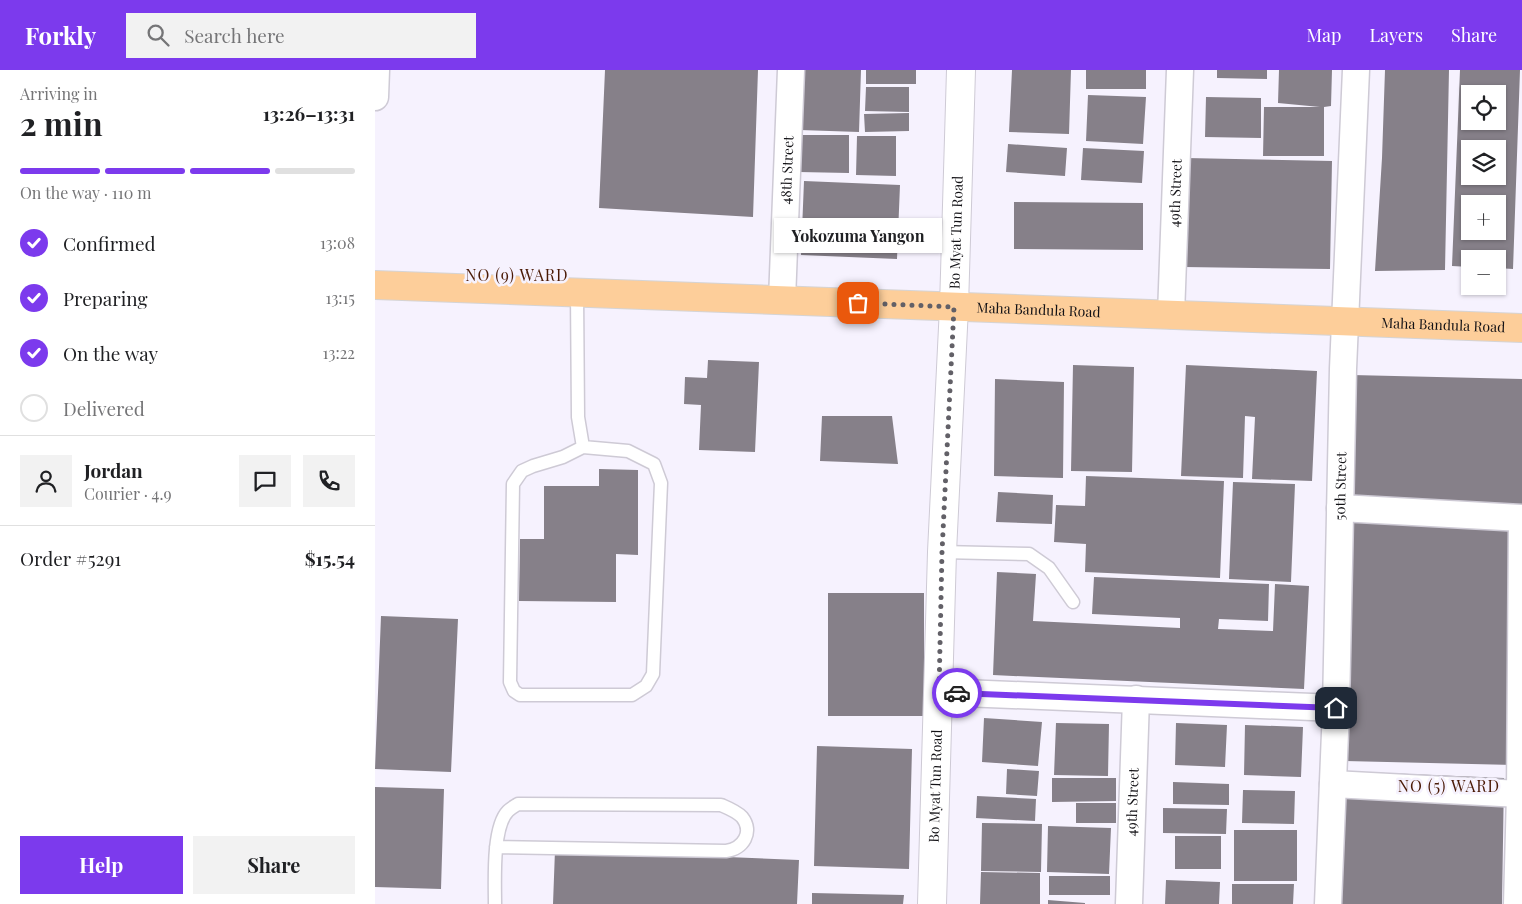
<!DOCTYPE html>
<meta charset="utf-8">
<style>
:root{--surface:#fff;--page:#f2f2f2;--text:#202124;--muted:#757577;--line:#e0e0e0;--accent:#7c3aed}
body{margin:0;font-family:"Playfair Display",serif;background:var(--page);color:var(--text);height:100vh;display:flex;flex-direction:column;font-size:19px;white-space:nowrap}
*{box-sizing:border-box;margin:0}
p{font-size:16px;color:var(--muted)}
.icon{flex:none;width:28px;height:28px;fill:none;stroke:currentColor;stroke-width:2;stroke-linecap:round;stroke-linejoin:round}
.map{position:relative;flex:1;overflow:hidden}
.panel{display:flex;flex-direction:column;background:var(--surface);width:375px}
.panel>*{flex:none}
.tools{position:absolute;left:1086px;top:15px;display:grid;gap:10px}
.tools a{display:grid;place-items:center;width:45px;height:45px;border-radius:0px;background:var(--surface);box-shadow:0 1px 4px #0004;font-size:25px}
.pin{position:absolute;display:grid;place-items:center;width:42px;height:42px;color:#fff;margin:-21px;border-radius:10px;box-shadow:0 2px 8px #0006}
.courier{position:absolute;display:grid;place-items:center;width:50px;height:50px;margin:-25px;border:4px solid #7c3aed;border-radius:50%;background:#fff;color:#222;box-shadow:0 1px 6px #0007}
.bubble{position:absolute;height:35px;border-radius:0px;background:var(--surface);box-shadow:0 1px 4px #0004;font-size:16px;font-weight:700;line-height:35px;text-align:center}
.head em{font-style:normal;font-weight:700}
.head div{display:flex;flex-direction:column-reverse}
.head{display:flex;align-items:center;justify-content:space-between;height:85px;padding:0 20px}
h1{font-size:32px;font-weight:700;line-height:38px}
.bar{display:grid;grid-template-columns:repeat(4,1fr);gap:8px 5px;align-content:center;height:60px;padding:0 20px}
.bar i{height:6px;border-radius:4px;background:var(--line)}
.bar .on{background:var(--accent)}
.bar p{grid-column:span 4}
.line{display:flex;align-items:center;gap:12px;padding:0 20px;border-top:1px solid var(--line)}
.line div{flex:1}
.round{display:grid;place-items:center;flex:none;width:52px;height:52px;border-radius:0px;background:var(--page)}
ol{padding:0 20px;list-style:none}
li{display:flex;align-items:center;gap:15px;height:55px}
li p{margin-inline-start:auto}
li .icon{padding:5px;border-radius:50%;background:var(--accent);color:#fff;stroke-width:4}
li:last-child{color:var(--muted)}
li i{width:28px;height:28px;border:2px solid var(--line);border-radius:50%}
.cta{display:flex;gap:10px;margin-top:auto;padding:10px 20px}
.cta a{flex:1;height:58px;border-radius:0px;background:var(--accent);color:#fff;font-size:20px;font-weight:700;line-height:58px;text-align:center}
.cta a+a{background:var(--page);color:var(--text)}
header{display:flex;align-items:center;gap:30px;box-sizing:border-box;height:70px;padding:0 25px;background:var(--accent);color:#fff}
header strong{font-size:24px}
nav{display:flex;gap:28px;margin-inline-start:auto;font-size:18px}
.search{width:350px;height:45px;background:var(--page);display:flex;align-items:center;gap:12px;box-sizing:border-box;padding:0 18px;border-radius:0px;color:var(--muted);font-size:19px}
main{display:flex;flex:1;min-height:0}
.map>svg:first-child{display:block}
.building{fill:#868089;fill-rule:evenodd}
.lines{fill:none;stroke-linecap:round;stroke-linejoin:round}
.service-casing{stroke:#cecad5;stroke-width:15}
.minor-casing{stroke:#cecad5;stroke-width:29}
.secondary-casing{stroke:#cecad5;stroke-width:30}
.primary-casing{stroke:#d5d4d5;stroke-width:30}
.service{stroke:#fff;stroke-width:12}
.minor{stroke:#fff;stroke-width:26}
.secondary{stroke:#fff;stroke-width:28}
.primary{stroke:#fdce9a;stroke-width:28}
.done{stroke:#626067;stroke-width:5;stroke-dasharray:0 9}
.route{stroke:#7c3aed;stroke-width:6}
.labels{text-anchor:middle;stroke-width:5;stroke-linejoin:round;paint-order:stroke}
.street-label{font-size:14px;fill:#131216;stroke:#f6f2fe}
.quarter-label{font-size:16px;letter-spacing:1px;fill:#4a1a06;stroke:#f6f2fe}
</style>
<header>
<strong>Forkly</strong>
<div class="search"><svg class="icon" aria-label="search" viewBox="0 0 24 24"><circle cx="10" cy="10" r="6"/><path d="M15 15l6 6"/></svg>Search here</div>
<nav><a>Map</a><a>Layers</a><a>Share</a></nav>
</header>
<main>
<section class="panel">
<div class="head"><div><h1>2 min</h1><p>Arriving in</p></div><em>13:26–13:31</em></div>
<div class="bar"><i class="on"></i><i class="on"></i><i class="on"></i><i></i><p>On the way · 110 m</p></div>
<ol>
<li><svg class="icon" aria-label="check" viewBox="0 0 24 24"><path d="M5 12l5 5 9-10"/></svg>Confirmed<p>13:08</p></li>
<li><svg class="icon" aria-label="check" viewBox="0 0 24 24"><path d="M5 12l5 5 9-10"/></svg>Preparing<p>13:15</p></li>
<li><svg class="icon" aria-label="check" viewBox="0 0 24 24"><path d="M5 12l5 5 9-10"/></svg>On the way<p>13:22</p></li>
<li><i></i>Delivered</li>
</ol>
<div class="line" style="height:90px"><a class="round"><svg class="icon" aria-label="person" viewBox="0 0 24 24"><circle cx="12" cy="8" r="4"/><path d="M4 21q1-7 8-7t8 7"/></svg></a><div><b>Jordan</b><p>Courier · 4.9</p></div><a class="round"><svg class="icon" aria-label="chat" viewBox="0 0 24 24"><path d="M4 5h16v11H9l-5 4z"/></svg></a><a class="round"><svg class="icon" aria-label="phone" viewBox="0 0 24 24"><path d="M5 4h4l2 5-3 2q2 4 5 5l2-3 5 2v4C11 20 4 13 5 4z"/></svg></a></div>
<div class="line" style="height:65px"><div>Order #5291</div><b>$15.54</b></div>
<div class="cta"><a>Help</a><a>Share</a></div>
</section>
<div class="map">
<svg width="1147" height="834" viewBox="0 0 1147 834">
<rect width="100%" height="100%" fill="#f6f2fe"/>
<path class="building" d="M 230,0 L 383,0 L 378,147 L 224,138 Z
M 427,0 L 486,0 L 484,62 L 425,60 Z
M 491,0 L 541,0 L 541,14 L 491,14 Z
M 637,0 L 696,0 L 694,64 L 634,62 Z
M 711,0 L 771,0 L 771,19 L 711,19 Z
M 842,0 L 892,0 L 892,9 L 842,8 Z
M 904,0 L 957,0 L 956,36 L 949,37 L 949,86 L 888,86 L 889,37 L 945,37 L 903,33 Z
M 1010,0 L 1074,0 L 1070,200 L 1000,201 L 1007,88 Z
M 1085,0 L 1145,0 L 1138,199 L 1122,198 L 1122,189 L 1095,189 L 1095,197 L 1077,196 ZM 1095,24 L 1122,24 L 1122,51 L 1095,51 ZM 1095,79 L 1122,79 L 1122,106 L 1095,106 ZM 1095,134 L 1122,134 L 1122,161 L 1095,161 Z
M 491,17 L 534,17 L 534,42 L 490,41 Z
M 713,25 L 771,27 L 768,74 L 711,71 Z
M 831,27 L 886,28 L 886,68 L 830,67 Z
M 534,43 L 534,61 L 490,62 L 489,44 Z
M 425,65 L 474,65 L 474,103 L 424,102 Z
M 482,66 L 521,66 L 521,106 L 481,105 Z
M 633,74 L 692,78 L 690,106 L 631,102 Z
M 708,78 L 769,81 L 767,113 L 706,110 Z
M 811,88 L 957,91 L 955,199 L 809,197 Z
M 429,111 L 525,115 L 522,189 L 426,185 Z
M 639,132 L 768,133 L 768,180 L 639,179 Z
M 333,290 L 384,292 L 380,382 L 324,380 L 326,335 L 309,334 L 310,307 L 332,308 Z
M 698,295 L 759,297 L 757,402 L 696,401 Z
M 811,295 L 942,301 L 937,411 L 877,409 L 880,347 L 870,346 L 868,408 L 806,406 Z
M 977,305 L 1147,309 L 1147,449 L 1139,695 L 970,691 Z
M 620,309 L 689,312 L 688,408 L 619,406 Z
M 447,346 L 517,346 L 523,394 L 445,391 Z
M 224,399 L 263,400 L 263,485 L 241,484 L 241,532 L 144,531 L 145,469 L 169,469 L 169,416 L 224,416 Z
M 711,406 L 849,411 L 845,508 L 710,502 L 711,474 L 679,472 L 681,435 L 710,436 Z
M 858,412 L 920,414 L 916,512 L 854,509 Z
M 623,422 L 678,425 L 677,454 L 621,452 Z
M 622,502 L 661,504 L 658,551 L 805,558 L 805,548 L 717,544 L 719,507 L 894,514 L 893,551 L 844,549 L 843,559 L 898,561 L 900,514 L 934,516 L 929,619 L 618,605 Z
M 453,523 L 549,523 L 549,646 L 453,646 Z
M 6,546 L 83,549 L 76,702 L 0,699 Z
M 609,648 L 667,652 L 663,696 L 607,692 Z
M 681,653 L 734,654 L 733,706 L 679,705 Z
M 801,653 L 852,655 L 850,697 L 800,695 Z
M 870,655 L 928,657 L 926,707 L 869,705 Z
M 442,676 L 537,679 L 534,799 L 439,796 Z
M 632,699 L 664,701 L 662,726 L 631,724 Z
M 963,701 L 1129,708 L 1127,834 L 959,834 Z
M 677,708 L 741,708 L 741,731 L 677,732 Z
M 798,712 L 854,714 L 854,735 L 798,734 Z
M 0,717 L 69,719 L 66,819 L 0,817 Z
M 868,720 L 920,721 L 919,754 L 867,753 Z
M 602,726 L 661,729 L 660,751 L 601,748 Z
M 701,733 L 741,733 L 741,753 L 701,753 Z
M 788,738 L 852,739 L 851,764 L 788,763 Z
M 607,753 L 667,754 L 666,802 L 606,801 Z
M 673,756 L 736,758 L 734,804 L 672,802 Z
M 859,760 L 922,760 L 922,811 L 859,811 Z
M 800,766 L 846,766 L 846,799 L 800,799 Z
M 180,780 L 424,790 L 422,834 L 178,834 Z
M 606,802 L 665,803 L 665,834 L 605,834 Z
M 674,806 L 735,806 L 735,825 L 674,825 Z
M 791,810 L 845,812 L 844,834 L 790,834 Z
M 857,814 L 919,814 L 918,834 L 857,834 Z
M 437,823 L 529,825 L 528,834 L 437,834 Z
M 673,830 L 710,833 L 710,834 L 673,834 Z"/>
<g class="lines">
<g class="service-casing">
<path id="service" d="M 202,223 L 203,347 L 208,377 L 253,381 L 279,394 L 286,413 L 278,604 L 271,616 L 257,625 L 145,625 L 139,621 L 135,612 L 138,414 L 147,401 L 158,396 L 188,387 L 208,377
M 567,482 L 654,484 L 674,498 L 698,532
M 120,834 C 120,812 117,757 133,741 C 136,738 140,736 143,734 L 346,735 C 353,738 361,741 367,747 C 379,762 368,779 351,781 L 121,777"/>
</g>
<g class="minor-casing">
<g id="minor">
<path d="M 0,27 L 1,0"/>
<path id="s1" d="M 407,230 L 416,0"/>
<path id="s2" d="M 796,245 L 805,0"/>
<path d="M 965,438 L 1147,448"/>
<path d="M 564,622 L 961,638"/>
<path d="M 958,714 L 1145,724"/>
<path id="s3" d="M 754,834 L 761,629"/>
<path id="s4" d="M 953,834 L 961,638 L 968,299 L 981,0"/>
<path d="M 1142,834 L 1145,724 L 1147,452"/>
</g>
</g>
<g class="secondary-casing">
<g id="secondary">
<path id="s5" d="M 557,834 L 567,482 L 579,237 L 586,0"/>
</g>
</g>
<g class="primary-casing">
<g id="primary">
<path id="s6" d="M 0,215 L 1147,258"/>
</g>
</g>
<use href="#service" class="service"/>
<use href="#minor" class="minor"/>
<use href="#secondary" class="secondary"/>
<use href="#primary" class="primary"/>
</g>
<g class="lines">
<path class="done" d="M 483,233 L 579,237 L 567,482 L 564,622 L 582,623"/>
<path class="route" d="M 582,623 L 961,638"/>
</g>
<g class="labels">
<g class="street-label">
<text dy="5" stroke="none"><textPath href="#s1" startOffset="130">48th Street</textPath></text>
<text dy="5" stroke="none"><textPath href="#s2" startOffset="122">49th Street</textPath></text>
<text dy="5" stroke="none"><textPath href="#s5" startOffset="672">Bo Myat Tun Road</textPath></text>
<text dy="5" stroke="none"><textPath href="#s6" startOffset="664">Maha Bandula Road</textPath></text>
<text dy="5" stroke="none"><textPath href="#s6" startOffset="1069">Maha Bandula Road</textPath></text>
<text dy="5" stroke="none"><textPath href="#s4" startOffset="418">50th Street</textPath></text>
<text dy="5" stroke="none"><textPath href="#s5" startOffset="118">Bo Myat Tun Road</textPath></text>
<text dy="5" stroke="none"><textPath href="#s3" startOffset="102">49th Street</textPath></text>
</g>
<g class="quarter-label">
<text x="142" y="211">NO (9) WARD</text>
<text x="1074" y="722">NO (5) WARD</text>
</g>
</g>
</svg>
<div class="tools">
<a><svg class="icon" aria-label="locate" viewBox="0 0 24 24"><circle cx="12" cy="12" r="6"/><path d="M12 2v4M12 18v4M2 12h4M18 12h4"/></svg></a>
<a><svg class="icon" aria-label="layers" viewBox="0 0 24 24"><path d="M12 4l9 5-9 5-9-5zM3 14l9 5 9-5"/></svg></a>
<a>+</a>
<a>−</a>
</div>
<div class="pin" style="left:483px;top:233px;background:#ea580c"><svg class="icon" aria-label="bag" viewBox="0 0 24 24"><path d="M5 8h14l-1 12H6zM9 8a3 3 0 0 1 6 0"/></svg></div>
<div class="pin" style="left:961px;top:638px;background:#1f2937"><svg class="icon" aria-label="home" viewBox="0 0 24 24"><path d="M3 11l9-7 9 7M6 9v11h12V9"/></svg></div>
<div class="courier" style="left:582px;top:623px"><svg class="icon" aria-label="car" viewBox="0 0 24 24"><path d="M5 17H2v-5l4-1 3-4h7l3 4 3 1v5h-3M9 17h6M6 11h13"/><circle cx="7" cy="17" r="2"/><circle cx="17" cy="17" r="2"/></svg></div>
<div class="bubble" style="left:399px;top:148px;width:168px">Yokozuma Yangon</div>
</div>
</main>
